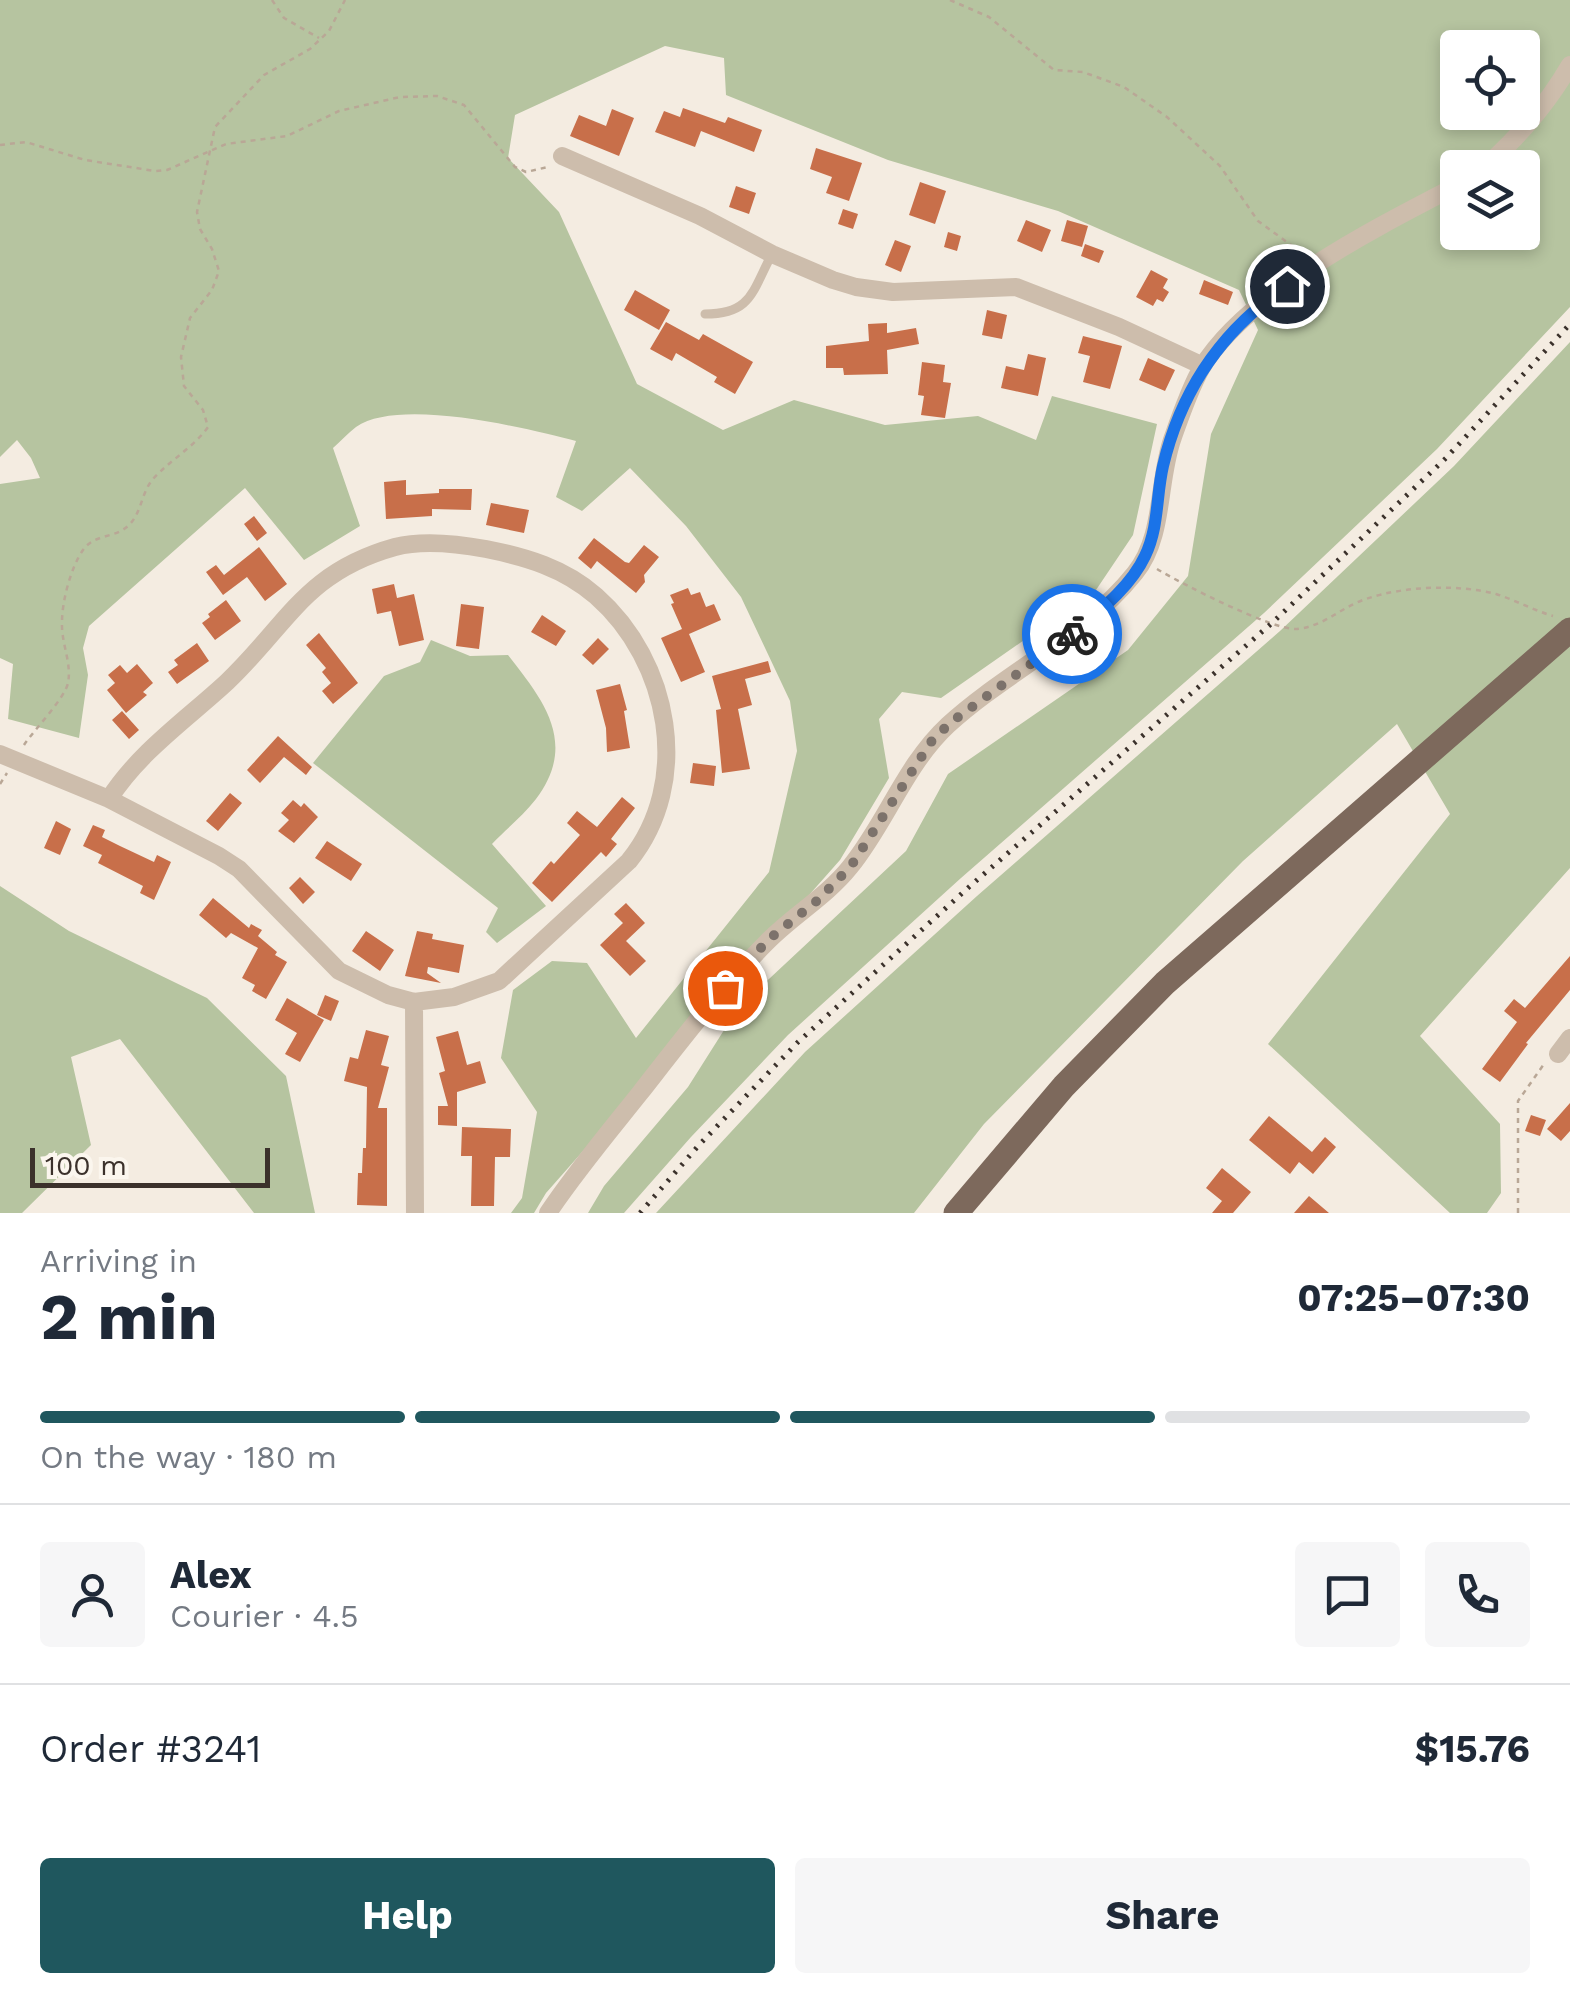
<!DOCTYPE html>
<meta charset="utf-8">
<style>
:root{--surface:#fff;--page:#f6f6f7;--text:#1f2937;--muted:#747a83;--line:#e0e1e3;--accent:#1f575e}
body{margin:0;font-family:"Work Sans",sans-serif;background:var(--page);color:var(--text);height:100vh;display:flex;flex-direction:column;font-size:38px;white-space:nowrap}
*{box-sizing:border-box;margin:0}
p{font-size:32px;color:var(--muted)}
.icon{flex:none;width:55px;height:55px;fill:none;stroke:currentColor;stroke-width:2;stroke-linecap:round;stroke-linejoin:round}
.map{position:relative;height:1213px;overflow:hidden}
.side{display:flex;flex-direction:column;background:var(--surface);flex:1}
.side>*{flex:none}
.tools{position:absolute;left:1440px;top:30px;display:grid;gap:20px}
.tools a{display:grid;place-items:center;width:100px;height:100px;border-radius:10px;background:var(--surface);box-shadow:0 5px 15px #0003;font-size:50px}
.scale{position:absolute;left:30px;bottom:25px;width:240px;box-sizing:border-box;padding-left:10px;border:5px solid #3b312b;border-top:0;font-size:28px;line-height:35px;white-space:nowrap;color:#3b312b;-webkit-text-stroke:8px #fbf6ee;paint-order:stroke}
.pin{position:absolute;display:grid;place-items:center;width:85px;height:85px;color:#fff;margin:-42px;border:5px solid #fff;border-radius:50%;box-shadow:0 2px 10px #0007}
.courier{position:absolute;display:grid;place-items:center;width:100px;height:100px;margin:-50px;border:8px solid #1a73e8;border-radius:50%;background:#fff;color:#222;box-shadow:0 2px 12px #0007}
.headline em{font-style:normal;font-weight:700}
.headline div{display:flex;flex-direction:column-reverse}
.headline{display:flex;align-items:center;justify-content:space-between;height:170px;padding:0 40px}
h1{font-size:65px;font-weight:700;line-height:75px}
.bar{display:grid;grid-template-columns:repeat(4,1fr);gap:15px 10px;align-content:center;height:120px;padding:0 40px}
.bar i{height:12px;border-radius:8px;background:var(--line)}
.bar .current{background:var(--accent)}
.bar p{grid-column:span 4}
.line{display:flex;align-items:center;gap:25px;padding:0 40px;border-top:2px solid var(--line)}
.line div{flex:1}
.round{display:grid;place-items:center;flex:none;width:105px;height:105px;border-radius:10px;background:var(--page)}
.primary-button{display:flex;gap:20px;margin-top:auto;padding:20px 40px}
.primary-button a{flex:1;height:115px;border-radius:10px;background:var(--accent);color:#fff;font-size:40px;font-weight:700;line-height:115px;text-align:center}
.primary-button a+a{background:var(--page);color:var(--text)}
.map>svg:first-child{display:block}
.green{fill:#b6c4a0;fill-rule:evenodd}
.building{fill:#c86f4a}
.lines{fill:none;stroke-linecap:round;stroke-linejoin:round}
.path{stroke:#b9a796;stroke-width:2.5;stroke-dasharray:5 5;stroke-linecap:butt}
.lane{stroke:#cdbdac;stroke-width:9}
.street{stroke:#cdbdac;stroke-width:18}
.primary{stroke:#7d695c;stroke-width:25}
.rail{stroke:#3b312b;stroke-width:5;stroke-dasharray:2.5 8;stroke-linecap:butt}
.done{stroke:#7c726b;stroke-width:10;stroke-dasharray:0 18}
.route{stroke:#1a73e8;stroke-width:12}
</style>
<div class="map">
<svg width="1570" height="1213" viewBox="0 0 1570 1213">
<rect width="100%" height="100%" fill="#f4ece1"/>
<path class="green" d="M 0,0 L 1570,0 L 1570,307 L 1437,449 L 1264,613 L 961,878 L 788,1035 L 691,1137 L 624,1213 L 588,1213 L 604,1186 L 688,1087 L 738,1008 L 906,851 L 948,774 L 1128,650 L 1188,576 L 1211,434 L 1258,330 L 1239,290 L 1058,211 L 888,160 L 726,95 L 724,58 L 665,46 L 515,115 L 508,158 L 559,212 L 637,384 L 723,430 L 794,400 L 885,425 L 978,416 L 1036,440 L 1052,396 L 1157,424 L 1133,535 L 1096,590 L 941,698 L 902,692 L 879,719 L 889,778 L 840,860 L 546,1193 L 534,1213 L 511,1213 L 522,1198 L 537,1112 L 501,1058 L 513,990 L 552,961 L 587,963 L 636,1038 L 769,872 L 797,751 L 790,701 L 741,597 L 686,526 L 630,468 L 582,511 L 556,497 L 576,441 C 526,428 399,397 356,427 C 348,433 340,442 333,448 L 360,526 L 304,560 L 245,488 L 89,626 L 83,648 L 88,675 L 79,738 L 8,719 L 13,664 L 0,658 L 0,484 L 40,478 L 31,458 L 17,440 L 0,457 ZM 1458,48 L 1522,48 L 1522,112 L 1458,112 ZM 1458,168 L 1522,168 L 1522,232 L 1458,232 Z
M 1570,342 L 1570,868 L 1420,1036 L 1500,1124 L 1501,1193 L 1487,1213 L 1450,1213 L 1268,1044 L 1450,814 L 1397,724 L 1243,861 L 984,1124 L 914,1213 L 656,1213 L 805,1052 L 977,896 L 1280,631 L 1454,466 Z
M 431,640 L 470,656 L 508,655 C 544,701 578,743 536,799 C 523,816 506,829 492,844 L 546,906 L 497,943 L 486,932 L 498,908 L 313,763 L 384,676 L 420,662 Z
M 0,886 L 69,931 L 207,998 L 286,1076 L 315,1213 L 254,1213 L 120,1039 L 71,1057 L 91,1145 L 22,1213 L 0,1213 Z"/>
<path class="building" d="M 683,108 L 725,123 L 728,117 L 762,130 L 754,152 L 701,131 L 695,147 L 655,132 L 664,111 L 680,117 Z
M 612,109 L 634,118 L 619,156 L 570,136 L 579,115 L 606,126 Z
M 816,148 L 862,163 L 849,201 L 826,193 L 832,177 L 810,169 Z
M 920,182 L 946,191 L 935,224 L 909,215 Z
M 736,186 L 756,193 L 749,214 L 729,207 Z
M 843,209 L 858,214 L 853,229 L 838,224 Z
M 1026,220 L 1051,230 L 1042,252 L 1017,241 Z
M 1067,220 L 1088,226 L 1082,247 L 1061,241 Z
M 948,232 L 961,236 L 957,251 L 944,247 Z
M 895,240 L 911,246 L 901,272 L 885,265 Z
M 1085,244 L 1104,251 L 1099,263 L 1081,256 Z
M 1151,270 L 1168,279 L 1163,288 L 1169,292 L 1163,302 L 1157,299 L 1153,306 L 1136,297 Z
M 1204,280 L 1233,292 L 1228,305 L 1199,294 Z
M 635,290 L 670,310 L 659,330 L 624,310 Z
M 987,310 L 1007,315 L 1002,339 L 982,335 Z
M 666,322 L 699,340 L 703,334 L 753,362 L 735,394 L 714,382 L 717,377 L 676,353 L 672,361 L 650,349 Z
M 887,323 L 887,333 L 916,328 L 919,344 L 887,350 L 888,374 L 844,375 L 843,368 L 826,368 L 826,346 L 869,341 L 868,324 Z
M 1083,336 L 1122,346 L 1110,389 L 1083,382 L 1090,356 L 1078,353 Z
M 1028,354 L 1046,358 L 1038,396 L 1001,388 L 1006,366 L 1024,370 Z
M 1148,358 L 1175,370 L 1165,391 L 1139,380 Z
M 922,362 L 945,365 L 943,382 L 951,383 L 945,418 L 921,415 L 924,396 L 918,395 Z
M 406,480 L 406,495 L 439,493 L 439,489 L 472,489 L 471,510 L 432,509 L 432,516 L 386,519 L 384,482 Z
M 491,503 L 529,510 L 524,533 L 486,525 Z
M 254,516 L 267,533 L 257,541 L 244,524 Z
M 594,538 L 625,562 L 629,563 L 644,545 L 659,557 L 644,575 L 645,582 L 636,593 L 597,561 L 591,569 L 578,558 Z
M 259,547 L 287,584 L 265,601 L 247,577 L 223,595 L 206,572 L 216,565 L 224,575 Z
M 394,584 L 397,598 L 414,594 L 424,640 L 399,646 L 391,611 L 377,614 L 372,589 Z
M 688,588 L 691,595 L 700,592 L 706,607 L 714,604 L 721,620 L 689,634 L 705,672 L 681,682 L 661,638 L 682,629 L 671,604 L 674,603 L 670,595 Z
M 226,600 L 241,621 L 215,640 L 202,623 L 210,617 L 208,614 Z
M 461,604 L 484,607 L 479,649 L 456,646 Z
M 542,615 L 566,631 L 556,646 L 531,632 Z
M 319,633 L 358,683 L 333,704 L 322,691 L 331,683 L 322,672 L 326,668 L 306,645 Z
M 598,638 L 609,649 L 593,665 L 582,655 Z
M 197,643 L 209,661 L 177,684 L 168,672 L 178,665 L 174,660 Z
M 768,661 L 771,672 L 745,679 L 752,705 L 738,709 L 750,769 L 722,773 L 716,710 L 721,709 L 712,676 Z
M 137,664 L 153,683 L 143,692 L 147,695 L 126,713 L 107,690 L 115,683 L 108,675 L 120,665 L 127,673 Z
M 620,684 L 627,710 L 624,711 L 630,748 L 607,752 L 606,728 L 596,690 Z
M 122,711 L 139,730 L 129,739 L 112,720 Z
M 278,736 L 312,767 L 306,775 L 284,757 L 260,783 L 247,770 Z
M 693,763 L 716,766 L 714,786 L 690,783 Z
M 230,793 L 242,803 L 218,831 L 206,821 Z
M 622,797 L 635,808 L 611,839 L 617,844 L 606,857 L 601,852 L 552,902 L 532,883 L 551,861 L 554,864 L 580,835 L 567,823 L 577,811 L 597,827 Z
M 293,800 L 301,807 L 304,803 L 318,817 L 294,843 L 278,831 L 289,820 L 281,813 Z
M 56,821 L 71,829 L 60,855 L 44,848 Z
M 93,825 L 105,830 L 102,837 L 120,846 L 154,862 L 157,855 L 171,862 L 154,900 L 140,893 L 143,886 L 98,863 L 102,855 L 83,846 Z
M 327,841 L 362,864 L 351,881 L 315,858 Z
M 300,877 L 315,892 L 303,904 L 289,888 Z
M 213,898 L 249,928 L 251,924 L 262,930 L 258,936 L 277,952 L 275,955 L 287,962 L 266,999 L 252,991 L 255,985 L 242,978 L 258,948 L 231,933 L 226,938 L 199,915 Z
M 626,903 L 645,923 L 626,941 L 646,961 L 630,976 L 600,945 L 623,923 L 614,914 Z
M 366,931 L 394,950 L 380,971 L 352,951 Z
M 417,931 L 433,934 L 432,939 L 464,945 L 459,973 L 428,967 L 427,973 L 441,983 L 405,976 Z
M 1570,956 L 1570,990 L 1526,1043 L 1528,1044 L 1500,1082 L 1482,1069 L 1517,1022 L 1504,1011 L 1514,999 L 1525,1008 Z
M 325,995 L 339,1001 L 331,1021 L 317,1015 Z
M 287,998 L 324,1020 L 300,1062 L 285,1054 L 297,1033 L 275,1020 Z
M 366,1030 L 389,1036 L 381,1065 L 389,1067 L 378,1108 L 387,1108 L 387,1206 L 357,1205 L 358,1173 L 362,1173 L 363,1148 L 366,1148 L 367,1087 L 344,1081 L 350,1057 L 358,1059 Z
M 458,1031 L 467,1065 L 480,1061 L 486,1083 L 457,1092 L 457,1126 L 438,1125 L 438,1106 L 448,1106 L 439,1073 L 445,1071 L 436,1037 Z
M 1570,1103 L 1570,1131 L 1561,1141 L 1547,1129 Z
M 1531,1115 L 1546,1120 L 1540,1136 L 1525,1131 Z
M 1269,1116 L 1312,1152 L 1325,1137 L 1336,1147 L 1313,1174 L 1299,1162 L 1290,1174 L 1249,1140 Z
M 462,1127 L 511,1129 L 510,1157 L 495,1157 L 494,1206 L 471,1206 L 472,1156 L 461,1156 Z
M 1222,1168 L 1251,1192 L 1233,1213 L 1212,1213 L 1222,1201 L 1206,1188 Z
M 1309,1196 L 1329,1213 L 1294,1213 Z"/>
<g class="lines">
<path class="path" d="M 272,0 L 284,18 L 319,38
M 950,0 L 989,17 L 1054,70 L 1083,72 L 1124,87 L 1167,117 L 1220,166 L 1258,221 L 1291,245 L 1299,258
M 0,145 L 26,142 L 85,160 L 155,171 L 167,170 L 226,144 L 287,136 L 339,111 L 400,97 L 437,96 L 464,105 L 515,167 L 526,172 L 548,167
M 1157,569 C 1180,583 1274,631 1297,629 C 1325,626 1341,607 1366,599 C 1403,586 1458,584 1496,594 C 1515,600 1533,610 1553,616
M 24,745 C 34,730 65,698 68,683 C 72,663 61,643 62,622 C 62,601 71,567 83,550 C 95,533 115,539 129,525 C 142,512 141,493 153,479 C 170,460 193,448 208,427 L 203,410 L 184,386 L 181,357 L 190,318 L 212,290 L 219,271 L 212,249 L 200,229 L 197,212 L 215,127 L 264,75 L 310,49 L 329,31 L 345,0
M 0,784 L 7,773
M 1518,1213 L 1518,1101 L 1544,1064"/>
<path class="lane" d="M 705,314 C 752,314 752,291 772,254"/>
<path class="street" d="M 562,156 L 700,216 L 772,254 L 833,280 L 856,287 L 893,292 L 1016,287 L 1119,327 L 1203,366
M 1484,168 C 1519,136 1546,106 1570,65
M 0,754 L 109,799 L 219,856 L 239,869 L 339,971 L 388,995 L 414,1002 L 454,997 L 499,981 L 629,861 C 693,782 670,661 596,596 C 564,568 526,557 486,549 C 459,544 422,540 395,547 C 305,572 288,624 227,682 C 187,719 139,752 109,799
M 414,1002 L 415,1213
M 1558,1054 L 1570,1038
M 548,1213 C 576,1171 609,1132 640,1093 C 680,1042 720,989 766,943 C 792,916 826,897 850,867 C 886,823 905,765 948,725 C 1007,671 1084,637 1135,573 C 1165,536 1157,480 1173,437 C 1181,414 1190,388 1202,367 C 1249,291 1379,226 1458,185"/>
<path class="primary" d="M 956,1213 L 1064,1086 L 1165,983 L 1570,630"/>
<path class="rail" d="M 640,1213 L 699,1145 L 797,1043 L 969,887 L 1272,623 L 1446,458 L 1570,324"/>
</g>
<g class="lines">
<path class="done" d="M 725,988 L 768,940 L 818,900 L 851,866 L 931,742 L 950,723 L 1072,634"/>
<path class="route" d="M 1072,634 C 1098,612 1130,588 1145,556 C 1159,527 1156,496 1163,466 C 1181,390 1223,329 1287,286"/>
</g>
</svg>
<div class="tools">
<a><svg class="icon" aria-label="locate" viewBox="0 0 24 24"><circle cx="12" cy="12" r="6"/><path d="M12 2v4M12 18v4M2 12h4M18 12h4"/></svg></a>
<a><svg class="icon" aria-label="layers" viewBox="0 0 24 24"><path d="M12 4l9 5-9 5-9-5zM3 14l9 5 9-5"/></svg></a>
</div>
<div class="scale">100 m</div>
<div class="pin" style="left:725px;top:988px;background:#ea580c"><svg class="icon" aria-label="bag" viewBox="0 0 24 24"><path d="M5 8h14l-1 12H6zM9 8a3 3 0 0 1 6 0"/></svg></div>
<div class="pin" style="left:1287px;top:286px;background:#1f2937"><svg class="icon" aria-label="home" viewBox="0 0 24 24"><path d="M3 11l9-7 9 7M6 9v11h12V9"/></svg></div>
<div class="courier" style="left:1072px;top:634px"><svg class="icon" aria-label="bike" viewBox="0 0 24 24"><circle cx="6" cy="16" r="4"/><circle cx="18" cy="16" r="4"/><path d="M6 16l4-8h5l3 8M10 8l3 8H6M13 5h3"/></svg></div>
</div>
<section class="side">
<div class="headline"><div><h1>2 min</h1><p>Arriving in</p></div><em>07:25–07:30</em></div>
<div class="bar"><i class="current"></i><i class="current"></i><i class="current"></i><i></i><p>On the way · 180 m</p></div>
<div class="line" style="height:180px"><a class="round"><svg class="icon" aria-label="person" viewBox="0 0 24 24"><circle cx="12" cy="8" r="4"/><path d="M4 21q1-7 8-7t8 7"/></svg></a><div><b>Alex</b><p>Courier · 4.5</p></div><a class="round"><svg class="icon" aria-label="chat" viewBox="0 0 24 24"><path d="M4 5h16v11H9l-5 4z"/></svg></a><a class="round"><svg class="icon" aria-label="phone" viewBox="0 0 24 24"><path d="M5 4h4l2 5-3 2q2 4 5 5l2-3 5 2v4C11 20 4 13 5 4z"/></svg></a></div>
<div class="line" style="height:130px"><div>Order #3241</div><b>$15.76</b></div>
<div class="primary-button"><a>Help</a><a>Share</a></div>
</section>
